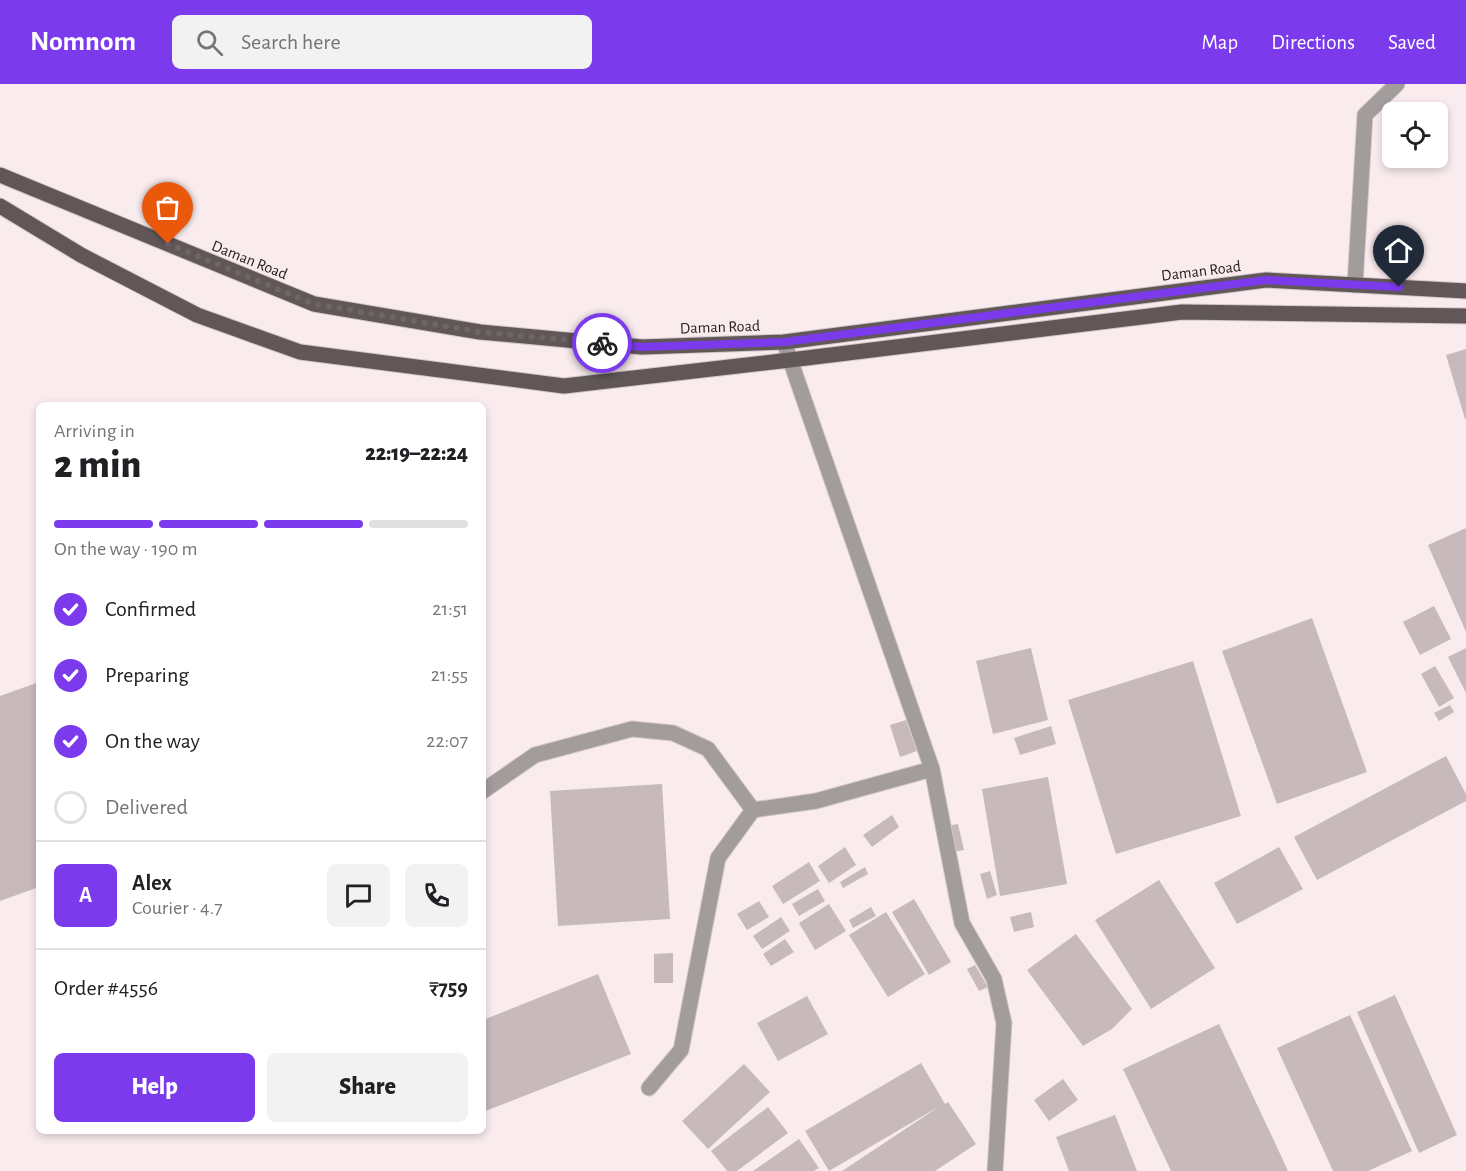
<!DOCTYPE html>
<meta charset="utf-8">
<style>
:root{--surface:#fff;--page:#f2f2f2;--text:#202124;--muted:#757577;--line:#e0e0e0;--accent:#7c3aed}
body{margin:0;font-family:"Alegreya Sans",sans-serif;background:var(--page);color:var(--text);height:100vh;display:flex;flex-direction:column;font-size:22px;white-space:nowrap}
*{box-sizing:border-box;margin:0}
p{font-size:20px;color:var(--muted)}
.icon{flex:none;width:33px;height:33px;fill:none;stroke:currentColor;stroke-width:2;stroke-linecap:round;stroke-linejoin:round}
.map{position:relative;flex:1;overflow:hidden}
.sheet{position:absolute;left:36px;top:318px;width:450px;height:732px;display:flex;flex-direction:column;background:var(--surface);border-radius:9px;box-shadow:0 3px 9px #0003}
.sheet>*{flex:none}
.fabs{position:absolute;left:1382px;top:18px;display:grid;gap:12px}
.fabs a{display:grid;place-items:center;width:66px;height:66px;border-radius:9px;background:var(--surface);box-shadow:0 3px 9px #0003;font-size:30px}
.pin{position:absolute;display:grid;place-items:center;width:51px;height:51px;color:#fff;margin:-62px -26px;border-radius:50% 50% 50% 0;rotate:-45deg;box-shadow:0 0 6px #0007}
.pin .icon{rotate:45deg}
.courier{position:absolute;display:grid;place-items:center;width:60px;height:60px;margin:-30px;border:4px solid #7c3aed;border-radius:50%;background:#fff;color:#222;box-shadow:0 2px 8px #0007}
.head em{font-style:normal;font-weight:800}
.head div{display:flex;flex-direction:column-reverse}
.head{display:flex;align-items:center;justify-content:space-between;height:102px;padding:0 18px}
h1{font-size:39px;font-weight:800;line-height:45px}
.bar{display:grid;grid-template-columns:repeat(4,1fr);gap:9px 6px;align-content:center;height:72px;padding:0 18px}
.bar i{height:8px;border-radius:4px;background:var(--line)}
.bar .on{background:var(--accent)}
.bar p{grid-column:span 4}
.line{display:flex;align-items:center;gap:15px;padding:0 18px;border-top:2px solid var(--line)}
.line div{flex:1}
.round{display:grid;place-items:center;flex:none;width:63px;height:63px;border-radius:9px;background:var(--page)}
ol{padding:0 18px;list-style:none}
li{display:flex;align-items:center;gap:18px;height:66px}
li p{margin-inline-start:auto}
li .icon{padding:6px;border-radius:50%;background:var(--accent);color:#fff;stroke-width:4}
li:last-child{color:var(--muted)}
li i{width:33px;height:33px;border:3px solid var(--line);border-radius:50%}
.cta{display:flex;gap:12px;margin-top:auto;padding:12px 18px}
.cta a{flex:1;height:69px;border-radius:9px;background:var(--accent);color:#fff;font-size:24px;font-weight:800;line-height:69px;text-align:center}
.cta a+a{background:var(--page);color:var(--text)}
header{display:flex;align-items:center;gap:36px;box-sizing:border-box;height:84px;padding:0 30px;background:var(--accent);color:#fff}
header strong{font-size:28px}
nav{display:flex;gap:33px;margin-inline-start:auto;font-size:21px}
.search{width:420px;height:54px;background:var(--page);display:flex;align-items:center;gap:15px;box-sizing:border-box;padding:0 21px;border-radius:9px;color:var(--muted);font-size:22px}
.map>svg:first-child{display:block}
.building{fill:#c8babc}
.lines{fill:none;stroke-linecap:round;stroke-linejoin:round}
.minor-casing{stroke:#d3c7c8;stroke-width:17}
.major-casing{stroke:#d3c7c8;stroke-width:17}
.minor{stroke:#a29c9c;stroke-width:15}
.major{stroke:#615758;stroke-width:15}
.done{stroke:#6e6566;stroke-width:6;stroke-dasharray:0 10.8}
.route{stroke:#7c3aed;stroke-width:8}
.labels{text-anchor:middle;stroke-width:4.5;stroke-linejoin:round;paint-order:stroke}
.street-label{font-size:16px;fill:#221d1d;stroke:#faecee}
</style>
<header>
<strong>Nomnom</strong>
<div class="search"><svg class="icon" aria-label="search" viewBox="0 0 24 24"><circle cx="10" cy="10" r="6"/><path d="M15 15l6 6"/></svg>Search here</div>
<nav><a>Map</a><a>Directions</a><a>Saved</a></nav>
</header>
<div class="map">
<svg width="1466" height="1087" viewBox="0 0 1466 1087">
<rect width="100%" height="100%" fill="#faecee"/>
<path class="building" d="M 1466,265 L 1466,335 L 1465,335 L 1446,271 Z
M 1466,444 L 1466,548 L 1428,461 Z
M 1434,522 L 1451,555 L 1420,571 L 1403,538 Z
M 1312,534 L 1367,688 L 1277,720 L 1222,567 Z
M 1031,564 L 1048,636 L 993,650 L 976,577 Z
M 1466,564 L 1466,609 L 1448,573 Z
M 1193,577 L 1241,732 L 1116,770 L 1068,616 Z
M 1435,582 L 1454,614 L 1439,623 L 1421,590 Z
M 39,598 L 39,803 L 0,817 L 0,612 Z
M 1450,621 L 1454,628 L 1439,637 L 1434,629 Z
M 906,636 L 917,667 L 900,673 L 890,641 Z
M 1051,642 L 1056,660 L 1020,671 L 1014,654 Z
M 1446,672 L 1466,710 L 1466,717 L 1317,796 L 1294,753 Z
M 1048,693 L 1067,800 L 1000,812 L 982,705 Z
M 662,700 L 670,835 L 558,842 L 550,707 Z
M 892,731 L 899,743 L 872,763 L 863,751 Z
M 958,740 L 964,766 L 952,768 L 946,742 Z
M 845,763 L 856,781 L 829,799 L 818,782 Z
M 1279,763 L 1303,805 L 1237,840 L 1214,799 Z
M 809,778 L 820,797 L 783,820 L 772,802 Z
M 865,783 L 868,790 L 843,804 L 840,798 Z
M 990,787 L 997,811 L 987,815 L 980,790 Z
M 1159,796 L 1215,884 L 1151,925 L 1095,836 Z
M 818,805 L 825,817 L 799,832 L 792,820 Z
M 914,815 L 951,878 L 929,891 L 892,828 Z
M 759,817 L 769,833 L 747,846 L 737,830 Z
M 829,820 L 846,847 L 815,866 L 799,839 Z
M 871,823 L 876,832 L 853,844 L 849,836 Z
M 886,828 L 925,890 L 888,913 L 849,851 Z
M 1031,828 L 1034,843 L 1014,848 L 1010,833 Z
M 781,833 L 790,847 L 762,865 L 753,852 Z
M 1076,850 L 1132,925 L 1112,945 L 1083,962 L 1027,886 Z
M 785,855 L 794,868 L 771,882 L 763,870 Z
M 673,869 L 673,899 L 654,899 L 654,870 Z
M 975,881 L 988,903 L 979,907 L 967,885 Z
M 598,890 L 631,970 L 483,1028 L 483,936 Z
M 1395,911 L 1457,1051 L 1419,1069 L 1357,928 Z
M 807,912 L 828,950 L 778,977 L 757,939 Z
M 1350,931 L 1412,1067 L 1368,1087 L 1333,1087 L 1277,964 Z
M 1219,940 L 1276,1061 L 1288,1087 L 1171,1087 L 1123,985 Z
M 921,979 L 945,1020 L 948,1018 L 976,1060 L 935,1087 L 842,1087 L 940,1022 L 829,1087 L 805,1047 Z
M 744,980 L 770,1008 L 708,1065 L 682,1037 Z
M 1063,995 L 1078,1016 L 1049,1037 L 1034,1016 Z
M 768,1023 L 788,1049 L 737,1087 L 727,1087 L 711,1067 Z
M 1115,1031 L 1137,1087 L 1069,1087 L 1056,1053 Z
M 799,1055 L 819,1084 L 814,1087 L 753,1087 Z"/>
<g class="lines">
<g class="minor-casing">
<path id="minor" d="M 1355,201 L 1365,31 L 1397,0
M 784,258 L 932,685 L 962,839 L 994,895 L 1004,939 L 995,1087
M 483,707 L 535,671 L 632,645 L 673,649 L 708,665 L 753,726 L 816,717 L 932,685
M 649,1004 L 681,966 L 718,774 L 753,726"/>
</g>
<g class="major-casing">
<path id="major" d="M 0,91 L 314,220 L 480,248 L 642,263 L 784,258 L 1266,196 L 1466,207
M 0,122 L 81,171 L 197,231 L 300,268 L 564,302 L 790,276 L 1182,228 L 1466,232"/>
</g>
<use href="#minor" class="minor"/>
<use href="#major" class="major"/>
</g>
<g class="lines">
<path class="done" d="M 168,160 L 314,220 L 480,248 L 602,259"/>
<path class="route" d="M 602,259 L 642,263 L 784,258 L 1266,196 L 1399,203"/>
</g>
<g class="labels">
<g class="street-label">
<text transform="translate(250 175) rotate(22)" y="6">Daman Road</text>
<text transform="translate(1201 186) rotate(-7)" y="6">Daman Road</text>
<text transform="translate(720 242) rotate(-2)" y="6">Daman Road</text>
</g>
</g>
</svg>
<div class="fabs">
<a><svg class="icon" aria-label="locate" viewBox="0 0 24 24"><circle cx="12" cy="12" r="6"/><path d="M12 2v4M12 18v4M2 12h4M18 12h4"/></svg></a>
</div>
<div class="pin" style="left:168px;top:160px;background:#ea580c"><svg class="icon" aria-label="bag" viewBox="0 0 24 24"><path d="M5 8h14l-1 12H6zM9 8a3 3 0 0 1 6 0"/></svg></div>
<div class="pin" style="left:1399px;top:203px;background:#1f2937"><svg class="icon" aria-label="home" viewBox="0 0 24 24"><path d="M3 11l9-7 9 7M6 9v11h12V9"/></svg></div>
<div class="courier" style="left:602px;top:259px"><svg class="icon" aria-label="bike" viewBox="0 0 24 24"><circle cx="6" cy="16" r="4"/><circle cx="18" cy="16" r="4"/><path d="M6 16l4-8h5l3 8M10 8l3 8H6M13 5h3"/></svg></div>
<section class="sheet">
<div class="head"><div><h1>2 min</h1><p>Arriving in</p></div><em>22:19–22:24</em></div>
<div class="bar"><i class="on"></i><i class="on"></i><i class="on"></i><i></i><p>On the way · 190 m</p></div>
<ol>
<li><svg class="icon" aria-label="check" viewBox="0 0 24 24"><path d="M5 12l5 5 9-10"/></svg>Confirmed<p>21:51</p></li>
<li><svg class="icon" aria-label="check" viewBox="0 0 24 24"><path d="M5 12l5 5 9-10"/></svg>Preparing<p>21:55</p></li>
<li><svg class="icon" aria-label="check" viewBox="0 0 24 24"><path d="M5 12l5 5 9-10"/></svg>On the way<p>22:07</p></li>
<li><i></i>Delivered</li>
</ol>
<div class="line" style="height:108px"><b class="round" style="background:var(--accent);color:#fff">A</b><div><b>Alex</b><p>Courier · 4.7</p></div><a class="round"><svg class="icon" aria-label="chat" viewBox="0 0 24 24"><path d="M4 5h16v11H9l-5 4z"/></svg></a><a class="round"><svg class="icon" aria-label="phone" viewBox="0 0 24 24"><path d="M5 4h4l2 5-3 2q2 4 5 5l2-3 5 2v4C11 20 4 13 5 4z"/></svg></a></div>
<div class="line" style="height:78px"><div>Order #4556</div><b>₹759</b></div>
<div class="cta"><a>Help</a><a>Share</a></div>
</section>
</div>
